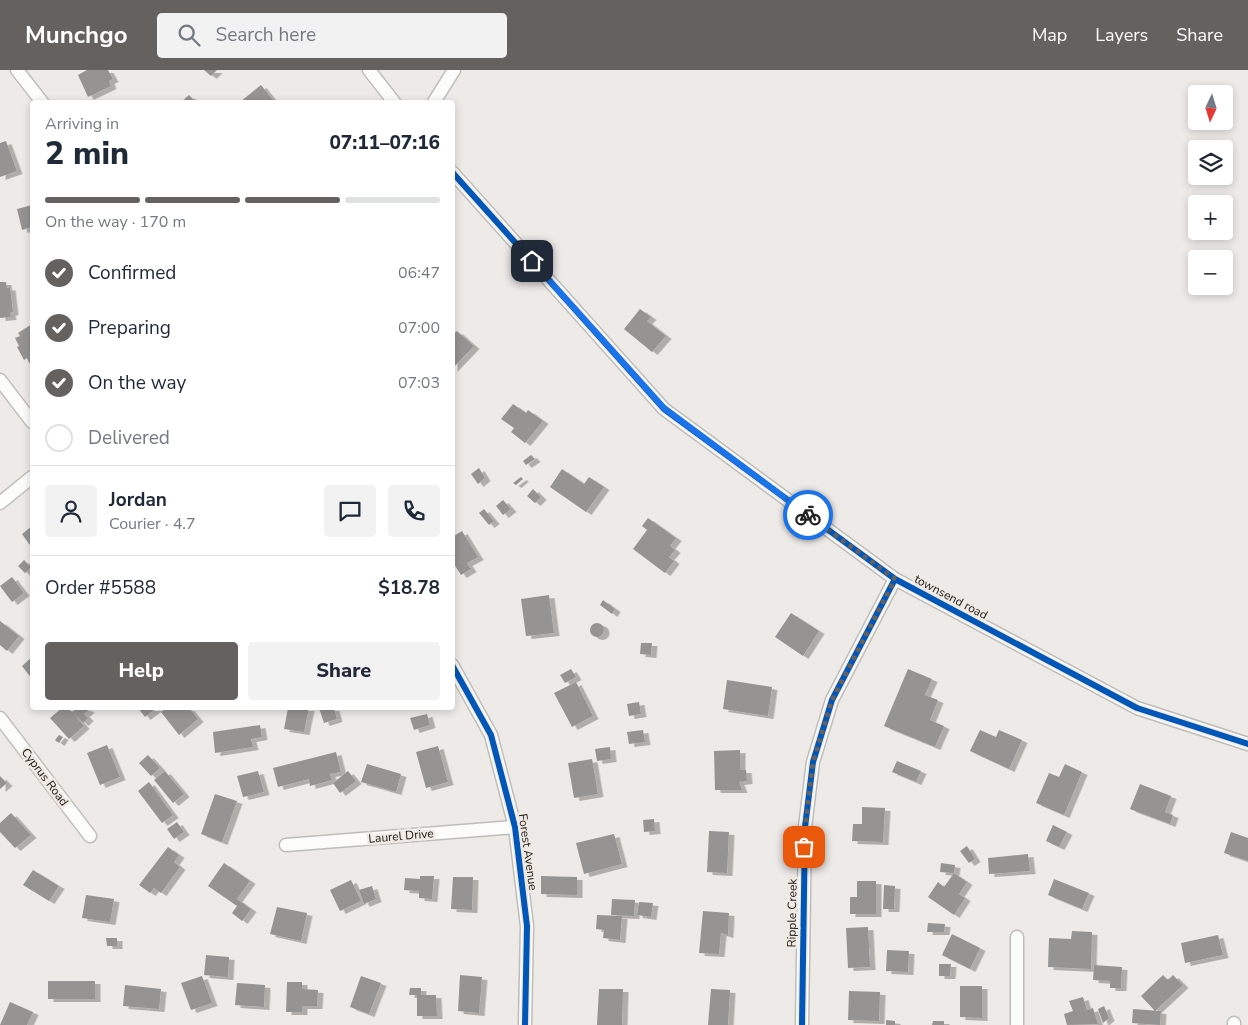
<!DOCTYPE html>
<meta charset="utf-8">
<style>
:root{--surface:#fff;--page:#f2f2f3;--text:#1f2937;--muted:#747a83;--line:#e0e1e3;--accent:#64615e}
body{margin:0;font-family:"Nunito Sans",sans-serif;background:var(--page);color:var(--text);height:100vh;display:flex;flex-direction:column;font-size:19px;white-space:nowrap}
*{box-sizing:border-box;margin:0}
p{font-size:16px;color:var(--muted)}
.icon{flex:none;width:28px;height:28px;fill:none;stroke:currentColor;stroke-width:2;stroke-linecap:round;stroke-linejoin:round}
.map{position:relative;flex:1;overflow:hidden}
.side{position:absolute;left:30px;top:30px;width:425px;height:610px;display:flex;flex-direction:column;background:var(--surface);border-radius:5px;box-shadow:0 2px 8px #0003}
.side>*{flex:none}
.needle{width:32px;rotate:184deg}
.fabs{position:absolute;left:1188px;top:15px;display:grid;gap:10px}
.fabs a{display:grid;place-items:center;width:45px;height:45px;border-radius:5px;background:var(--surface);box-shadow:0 2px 8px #0003;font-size:25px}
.pin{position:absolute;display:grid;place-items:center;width:42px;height:42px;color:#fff;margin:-21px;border-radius:10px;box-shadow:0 2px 8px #0006}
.courier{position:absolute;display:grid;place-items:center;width:50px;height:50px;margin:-25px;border:4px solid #1a73e8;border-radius:50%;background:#fff;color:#222;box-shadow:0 1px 6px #0007}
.headline em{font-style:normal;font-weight:800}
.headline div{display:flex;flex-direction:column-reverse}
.headline{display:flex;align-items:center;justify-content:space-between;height:85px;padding:0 15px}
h1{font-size:32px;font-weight:800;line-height:38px}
.bar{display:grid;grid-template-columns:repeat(4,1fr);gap:8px 5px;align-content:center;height:60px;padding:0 15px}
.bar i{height:6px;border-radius:4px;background:var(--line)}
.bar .on{background:var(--accent)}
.bar p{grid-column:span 4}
.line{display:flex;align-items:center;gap:12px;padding:0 15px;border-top:1px solid var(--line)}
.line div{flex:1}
.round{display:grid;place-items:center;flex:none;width:52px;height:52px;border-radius:5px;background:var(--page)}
ol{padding:0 15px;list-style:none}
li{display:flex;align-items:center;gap:15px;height:55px}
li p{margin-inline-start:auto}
li .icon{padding:5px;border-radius:50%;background:var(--accent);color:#fff;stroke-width:4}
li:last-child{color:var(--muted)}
li i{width:28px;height:28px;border:2px solid var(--line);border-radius:50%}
.cta{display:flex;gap:10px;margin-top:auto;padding:10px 15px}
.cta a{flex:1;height:58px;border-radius:5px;background:var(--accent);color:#fff;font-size:20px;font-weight:800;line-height:58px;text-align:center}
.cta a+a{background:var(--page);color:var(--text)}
header{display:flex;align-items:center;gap:30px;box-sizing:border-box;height:70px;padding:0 25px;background:var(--accent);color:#fff}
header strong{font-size:24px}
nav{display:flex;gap:28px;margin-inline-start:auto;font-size:18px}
.search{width:350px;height:45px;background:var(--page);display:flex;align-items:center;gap:12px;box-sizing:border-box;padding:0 18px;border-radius:5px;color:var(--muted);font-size:19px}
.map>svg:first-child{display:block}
.building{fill:#969493;filter:url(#shadow)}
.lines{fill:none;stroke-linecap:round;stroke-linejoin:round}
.minor-casing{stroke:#bfbdba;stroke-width:15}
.minor{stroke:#fcfcfb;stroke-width:12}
.cycleway-casing{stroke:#f1eae4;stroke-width:9}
.cycleway{stroke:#0057b8;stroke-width:6}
.done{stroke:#64615e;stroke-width:5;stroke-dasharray:0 9}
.route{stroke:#1a73e8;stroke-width:6}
.labels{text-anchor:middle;stroke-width:5;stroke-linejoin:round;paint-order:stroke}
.street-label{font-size:12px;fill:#191714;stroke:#f1eae4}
</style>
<header>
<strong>Munchgo</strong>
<div class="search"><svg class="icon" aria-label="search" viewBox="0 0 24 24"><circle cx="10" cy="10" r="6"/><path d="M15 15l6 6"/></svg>Search here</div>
<nav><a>Map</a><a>Layers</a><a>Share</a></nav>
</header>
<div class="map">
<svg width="1248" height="955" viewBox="0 0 1248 955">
<defs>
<filter id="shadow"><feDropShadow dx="5.5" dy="3" stdDeviation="0" flood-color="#0004"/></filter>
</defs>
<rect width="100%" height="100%" fill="#eeeae7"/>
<path class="building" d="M 87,0 L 108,0 L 113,9 L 109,11 L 111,16 L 88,27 L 78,5 Z
M 204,0 L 217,0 L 211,6 Z
M 261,15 L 273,30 L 274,29 L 278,32 L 240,32 Z
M 189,25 L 196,32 L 181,32 Z
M 6,71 L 17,101 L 0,107 L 0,73 Z
M 32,135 L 32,157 L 22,160 L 17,139 Z
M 0,212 L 6,212 L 7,218 L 10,217 L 13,242 L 10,243 L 11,247 L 0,248 Z
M 640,239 L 651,247 L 647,251 L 666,266 L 652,282 L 624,259 Z
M 32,254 L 32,298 L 27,288 L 24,290 L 17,277 L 19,276 L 15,268 L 20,266 L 18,263 Z
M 457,261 L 474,276 L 452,299 L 452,265 Z
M 513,334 L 526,343 L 528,340 L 543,351 L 525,373 L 511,362 L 514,358 L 501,349 Z
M 531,385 L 535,389 L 526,395 L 523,391 Z
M 479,398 L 485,408 L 478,414 L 471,404 Z
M 562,399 L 584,414 L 589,407 L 604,417 L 586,442 L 550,417 Z
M 521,407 L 523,409 L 516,415 L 513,413 Z
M 533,419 L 541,427 L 535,433 L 527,426 Z
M 503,430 L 511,439 L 503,445 L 496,436 Z
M 484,439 L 494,451 L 489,455 L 479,443 Z
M 648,448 L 676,468 L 670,476 L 675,480 L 669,487 L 674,491 L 665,503 L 633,479 L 647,460 L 642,456 Z
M 32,456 L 32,478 L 22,464 Z
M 462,461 L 478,487 L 467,493 L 471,499 L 461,505 L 452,491 L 452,467 Z
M 24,490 L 31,497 L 25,503 L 18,496 Z
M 12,507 L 24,523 L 12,532 L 0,516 Z
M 549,525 L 554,563 L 526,566 L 521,529 Z
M 603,530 L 615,539 L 612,544 L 600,535 Z
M 791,543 L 819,561 L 803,586 L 775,567 Z
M 0,551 L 19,566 L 7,581 L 0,575 Z
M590 560a7 7 0 1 1 14 0a7 7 0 1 1-14 0Z
M 641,573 L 652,573 L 651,585 L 640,584 Z
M 32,587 L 32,609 L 22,596 Z
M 571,599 L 576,607 L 565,613 L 560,605 Z
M 908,599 L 932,609 L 925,625 L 938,630 L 930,650 L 944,656 L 935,677 L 884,656 Z
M 727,610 L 772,617 L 768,646 L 723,639 Z
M 576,612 L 593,646 L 572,657 L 554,623 Z
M 639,632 L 641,644 L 629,646 L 627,634 Z
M 62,638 L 68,638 L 72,642 L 77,638 L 86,638 L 89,640 L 84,644 L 88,648 L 83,653 L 74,644 L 84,656 L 69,669 L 50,648 Z
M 138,638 L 157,638 L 145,647 Z
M 166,638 L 189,638 L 198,649 L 179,665 L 161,642 Z
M 288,638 L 309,638 L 304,662 L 284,659 Z
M 319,638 L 334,638 L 337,649 L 324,653 Z
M 427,644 L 430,655 L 414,660 L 410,648 Z
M 260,655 L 262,667 L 251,669 L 253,677 L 215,683 L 213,662 Z
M 643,660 L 645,672 L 629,674 L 627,662 Z
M 980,660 L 996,667 L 999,660 L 1022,670 L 1009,699 L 970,681 Z
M 59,665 L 63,667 L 59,673 L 55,670 Z
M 107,675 L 120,707 L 100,715 L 87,683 Z
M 438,676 L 448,712 L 426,718 L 416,682 Z
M 610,677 L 611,689 L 597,691 L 595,679 Z
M 740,680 L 740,700 L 746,700 L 747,711 L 739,712 L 742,720 L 715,720 L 714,681 Z
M 336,682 L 341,702 L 330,704 L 332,710 L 310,716 L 309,709 L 278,717 L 273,698 Z
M 148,685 L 160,698 L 151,706 L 139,693 Z
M 592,689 L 598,724 L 574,728 L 568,693 Z
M 897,691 L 921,701 L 916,712 L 892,702 Z
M 367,694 L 401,704 L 396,722 L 361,712 Z
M 1065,694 L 1082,702 L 1064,745 L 1036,733 L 1049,703 L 1059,707 Z
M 165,701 L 184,724 L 173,733 L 154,710 Z
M 258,701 L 264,722 L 243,727 L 237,706 Z
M 348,701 L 356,711 L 340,723 L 333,713 Z
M 0,706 L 7,713 L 0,719 Z
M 149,712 L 173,745 L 162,753 L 138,721 Z
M 1140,714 L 1171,726 L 1165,742 L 1173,745 L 1170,754 L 1130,739 Z
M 215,724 L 237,731 L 222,772 L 201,764 Z
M 862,737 L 885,738 L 883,772 L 852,771 L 853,754 L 862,754 Z
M 11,743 L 31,765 L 15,778 L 0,762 L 0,753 Z
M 654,749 L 655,761 L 644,762 L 643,750 Z
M 177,752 L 184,762 L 174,769 L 167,759 Z
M 1053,755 L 1067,762 L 1059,777 L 1046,771 Z
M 709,761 L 729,762 L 727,803 L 707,802 Z
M 1231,762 L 1248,768 L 1248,791 L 1224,783 Z
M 614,764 L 622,794 L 584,804 L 576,773 Z
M 967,776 L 975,789 L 969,793 L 960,781 Z
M 168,777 L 179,785 L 174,792 L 180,797 L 161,823 L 154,818 L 150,823 L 139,815 Z
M 1028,784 L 1030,801 L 989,804 L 988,788 Z
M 224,793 L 250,811 L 237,829 L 251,839 L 242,851 L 232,843 L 237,836 L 208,816 Z
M 941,793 L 955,795 L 954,803 L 940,802 Z
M 33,800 L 59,816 L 49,831 L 23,815 Z
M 954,803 L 967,812 L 959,824 L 965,828 L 954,845 L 928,827 L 938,812 L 944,817 Z
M 420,806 L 434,806 L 432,829 L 419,828 L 419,821 L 404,820 L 405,808 L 420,809 Z
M 541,806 L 577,807 L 577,825 L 541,824 Z
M 453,807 L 473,807 L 472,840 L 451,839 Z
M 1054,809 L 1089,823 L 1082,839 L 1048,825 Z
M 351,810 L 361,831 L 340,841 L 330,820 Z
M 857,811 L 876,811 L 876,844 L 850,844 L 850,827 L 857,827 Z
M 884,815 L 895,816 L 894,839 L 883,839 Z
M 372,816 L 376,829 L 364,834 L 359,820 Z
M 86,825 L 114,829 L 110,852 L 82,848 Z
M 612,829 L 635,830 L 634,846 L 611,845 Z
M 639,832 L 653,833 L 651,847 L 637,845 Z
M 277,837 L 307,843 L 301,871 L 270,864 Z
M 703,841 L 729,843 L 728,865 L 721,863 L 719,884 L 699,883 Z
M 597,845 L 622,846 L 620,870 L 603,868 L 604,860 L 596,859 Z
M 928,853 L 945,854 L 944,862 L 927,862 Z
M 868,857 L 870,897 L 848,898 L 846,858 Z
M 1072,861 L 1092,862 L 1091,899 L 1048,897 L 1049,868 L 1071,869 Z
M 952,864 L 980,878 L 970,899 L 942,885 Z
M 1218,865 L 1223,885 L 1185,893 L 1181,873 Z
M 106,868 L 117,868 L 117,876 L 107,876 Z
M 887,880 L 909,881 L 908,902 L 886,901 Z
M 206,885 L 229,887 L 228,907 L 204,905 Z
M 939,894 L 951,894 L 950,906 L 939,906 Z
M 1094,895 L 1122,897 L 1121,918 L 1110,918 L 1110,911 L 1093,910 Z
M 460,905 L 482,907 L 479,943 L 458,941 Z
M 1163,905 L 1168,910 L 1173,905 L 1183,915 L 1155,941 L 1141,926 Z
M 202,906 L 212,933 L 191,940 L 181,913 Z
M 361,906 L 381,913 L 369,944 L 350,937 Z
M 48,911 L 95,911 L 95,929 L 48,929 Z
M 287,912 L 302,912 L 302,919 L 318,920 L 317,936 L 302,936 L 302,942 L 286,942 Z
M 237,913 L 265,915 L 264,937 L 235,935 Z
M 125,915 L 161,919 L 159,939 L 123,936 Z
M 960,916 L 982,916 L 982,948 L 960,947 Z
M 410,918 L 421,918 L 421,925 L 436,925 L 437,946 L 417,946 L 417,925 L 409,925 Z
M 599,919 L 623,919 L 622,955 L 597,955 Z
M 711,919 L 730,920 L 728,955 L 708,955 Z
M 849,921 L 880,922 L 879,951 L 848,950 Z
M 1083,927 L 1087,940 L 1093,938 L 1098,954 L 1067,955 L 1064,944 L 1073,941 L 1069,931 Z
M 10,932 L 33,942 L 27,955 L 0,955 Z
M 1104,936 L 1109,948 L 1103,953 L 1098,939 Z
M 1133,939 L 1161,941 L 1160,955 L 1132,953 Z
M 886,950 L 895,951 L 895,955 L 886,955 Z
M 933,951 L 944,951 L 944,955 L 932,955 Z"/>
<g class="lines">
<g class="minor-casing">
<path id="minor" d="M 17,0 L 42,32
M 369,0 L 394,32
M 434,32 L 454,0
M 452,102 L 664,339 L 895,509 L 1137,638 L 1248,674
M 0,310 L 32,352
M 0,433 L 32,407
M 452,595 L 491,665 L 515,757 L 527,856 L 525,955
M 0,648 L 90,766
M 286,775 L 515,757
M 802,955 L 805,757 L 813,692 L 832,630 L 895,509
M 1017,955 L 1017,867
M 1234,955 L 1234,953"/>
</g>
<use href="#minor" class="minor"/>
<g class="cycleway-casing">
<path id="cycleway" d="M 452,102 L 664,339 L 895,509 L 1137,638 L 1248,674
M 452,595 L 491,665 L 515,757 L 527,856 L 525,955
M 802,955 L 805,757 L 813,692 L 832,630 L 895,509"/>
</g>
<use href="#cycleway" class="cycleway"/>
</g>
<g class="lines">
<path class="done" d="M 804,777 L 805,757 L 813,692 L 832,630 L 895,509 L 808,445"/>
<path class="route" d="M 532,191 L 664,338 L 808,445"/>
</g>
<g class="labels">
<g class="street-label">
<text transform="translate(951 527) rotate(28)" y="4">townsend road</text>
<text transform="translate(45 707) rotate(53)" y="4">Cyprus Road</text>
<text transform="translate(401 766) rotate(-5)" y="4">Laurel Drive</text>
<text transform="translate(528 782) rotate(82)" y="4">Forest Avenue</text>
<text transform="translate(792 843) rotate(-89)" y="4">Ripple Creek</text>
</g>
</g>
</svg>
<div class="fabs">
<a><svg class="needle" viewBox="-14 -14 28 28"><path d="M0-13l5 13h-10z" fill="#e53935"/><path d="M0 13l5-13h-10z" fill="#747a83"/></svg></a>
<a><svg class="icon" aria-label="layers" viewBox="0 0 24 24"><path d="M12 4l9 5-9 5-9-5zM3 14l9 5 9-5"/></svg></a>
<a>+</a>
<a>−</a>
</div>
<div class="pin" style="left:804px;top:777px;background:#ea580c"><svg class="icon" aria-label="bag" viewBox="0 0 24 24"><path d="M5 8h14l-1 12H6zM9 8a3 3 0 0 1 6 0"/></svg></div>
<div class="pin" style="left:532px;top:191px;background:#1f2937"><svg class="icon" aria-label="home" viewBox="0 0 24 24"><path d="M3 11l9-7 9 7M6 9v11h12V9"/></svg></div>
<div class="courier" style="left:808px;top:445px"><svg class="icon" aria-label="bike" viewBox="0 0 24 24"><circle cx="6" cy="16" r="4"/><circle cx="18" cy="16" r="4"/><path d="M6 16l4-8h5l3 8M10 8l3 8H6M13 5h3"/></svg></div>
<section class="side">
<div class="headline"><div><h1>2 min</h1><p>Arriving in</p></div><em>07:11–07:16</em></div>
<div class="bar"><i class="on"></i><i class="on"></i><i class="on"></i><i></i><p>On the way · 170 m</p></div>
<ol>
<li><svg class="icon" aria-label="check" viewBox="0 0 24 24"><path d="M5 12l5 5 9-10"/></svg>Confirmed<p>06:47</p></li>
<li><svg class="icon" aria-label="check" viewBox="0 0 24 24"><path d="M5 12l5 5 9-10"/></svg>Preparing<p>07:00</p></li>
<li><svg class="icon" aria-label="check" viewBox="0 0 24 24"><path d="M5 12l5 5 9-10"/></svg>On the way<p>07:03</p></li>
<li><i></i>Delivered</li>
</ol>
<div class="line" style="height:90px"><a class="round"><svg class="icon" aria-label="person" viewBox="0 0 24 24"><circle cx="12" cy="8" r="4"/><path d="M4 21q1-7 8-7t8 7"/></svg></a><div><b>Jordan</b><p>Courier · 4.7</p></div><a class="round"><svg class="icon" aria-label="chat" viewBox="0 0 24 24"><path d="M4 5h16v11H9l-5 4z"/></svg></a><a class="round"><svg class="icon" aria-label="phone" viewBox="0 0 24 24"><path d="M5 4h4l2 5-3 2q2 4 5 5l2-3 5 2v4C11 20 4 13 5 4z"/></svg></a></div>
<div class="line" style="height:65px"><div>Order #5588</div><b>$18.78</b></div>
<div class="cta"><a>Help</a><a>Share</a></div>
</section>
</div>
